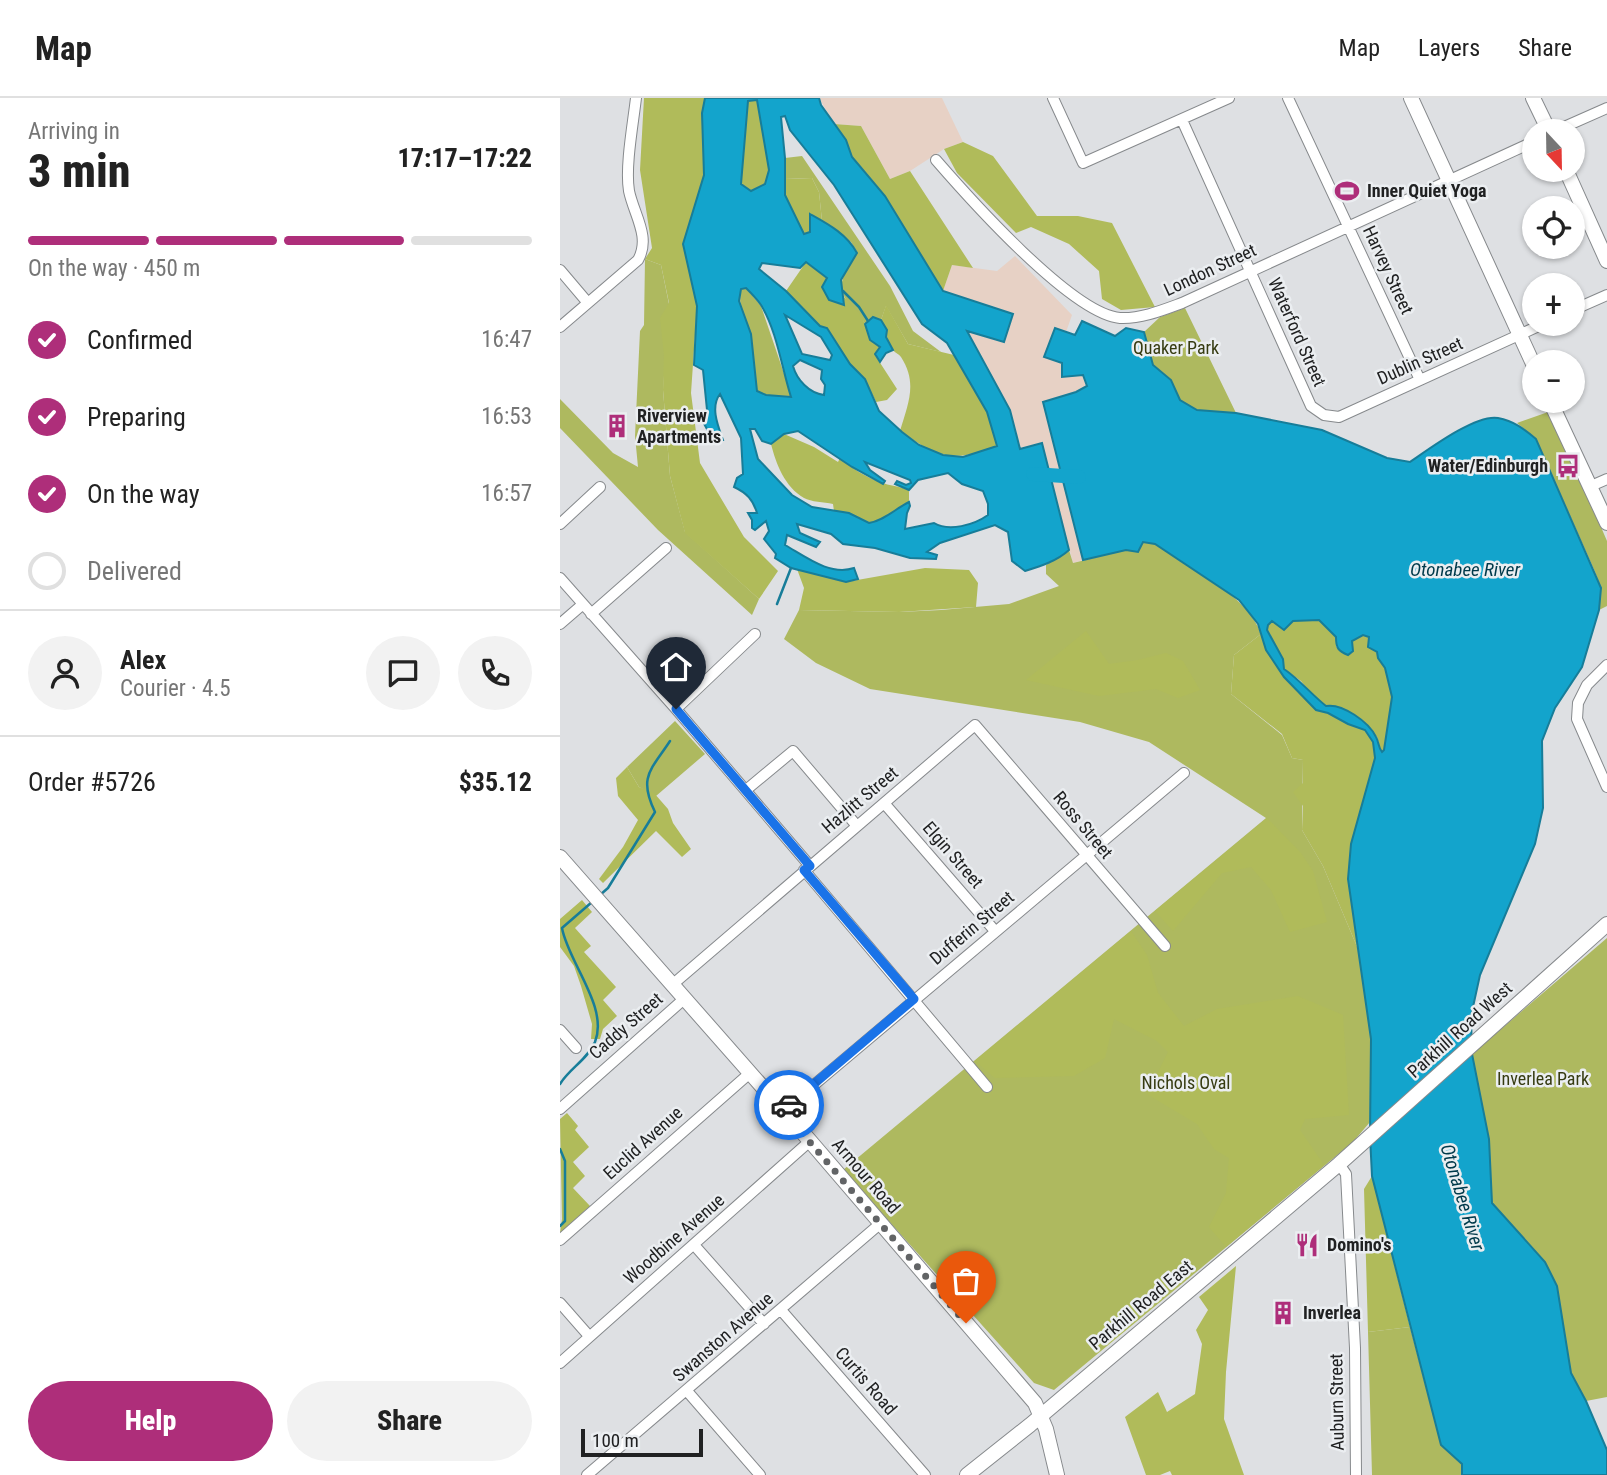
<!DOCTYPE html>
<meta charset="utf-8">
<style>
:root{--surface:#fff;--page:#f2f2f2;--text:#222;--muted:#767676;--line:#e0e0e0;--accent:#ae2e7a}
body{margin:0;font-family:"Roboto Condensed",sans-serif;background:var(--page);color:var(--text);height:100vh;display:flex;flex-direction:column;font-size:26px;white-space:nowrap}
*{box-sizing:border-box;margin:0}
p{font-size:23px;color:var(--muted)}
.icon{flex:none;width:38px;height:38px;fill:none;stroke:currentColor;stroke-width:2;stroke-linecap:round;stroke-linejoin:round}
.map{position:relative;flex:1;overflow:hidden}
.panel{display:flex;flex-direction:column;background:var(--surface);width:560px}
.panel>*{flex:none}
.needle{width:46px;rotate:158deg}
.fabs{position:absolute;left:962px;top:21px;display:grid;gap:14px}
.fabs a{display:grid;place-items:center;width:63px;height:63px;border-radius:50%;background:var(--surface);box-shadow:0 2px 5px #0004;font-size:35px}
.scale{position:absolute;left:21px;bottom:18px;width:122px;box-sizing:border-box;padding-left:7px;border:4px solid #202122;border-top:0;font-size:19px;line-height:24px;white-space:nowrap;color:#202122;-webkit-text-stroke:5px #ebeef1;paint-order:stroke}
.pin{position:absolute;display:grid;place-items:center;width:60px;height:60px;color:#fff;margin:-72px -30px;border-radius:50% 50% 50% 0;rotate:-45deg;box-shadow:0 0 7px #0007}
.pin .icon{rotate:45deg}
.courier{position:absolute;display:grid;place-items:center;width:70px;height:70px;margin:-35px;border:5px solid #1a73e8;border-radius:50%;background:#fff;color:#222;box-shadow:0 2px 9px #0007}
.head em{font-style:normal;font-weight:800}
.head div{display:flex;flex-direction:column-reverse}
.head{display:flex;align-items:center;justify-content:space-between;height:119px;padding:0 28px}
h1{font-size:46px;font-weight:800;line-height:52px}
.bar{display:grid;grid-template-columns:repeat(4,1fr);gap:10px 7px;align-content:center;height:84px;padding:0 28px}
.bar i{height:9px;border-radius:5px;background:var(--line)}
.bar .on{background:var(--accent)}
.bar p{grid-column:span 4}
.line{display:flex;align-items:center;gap:18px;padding:0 28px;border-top:2px solid var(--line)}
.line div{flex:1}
.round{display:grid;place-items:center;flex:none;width:74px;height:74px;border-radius:37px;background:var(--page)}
ol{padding:0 28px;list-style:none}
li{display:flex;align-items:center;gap:21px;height:77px}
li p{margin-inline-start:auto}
li .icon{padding:7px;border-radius:50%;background:var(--accent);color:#fff;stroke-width:4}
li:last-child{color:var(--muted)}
li i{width:38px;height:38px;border:4px solid var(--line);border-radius:50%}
.action{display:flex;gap:14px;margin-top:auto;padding:14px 28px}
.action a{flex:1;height:80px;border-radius:42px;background:var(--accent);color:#fff;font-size:28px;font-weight:800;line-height:80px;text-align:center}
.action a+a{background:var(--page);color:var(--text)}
header{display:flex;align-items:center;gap:42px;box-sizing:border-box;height:98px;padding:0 35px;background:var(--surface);border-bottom:2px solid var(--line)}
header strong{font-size:33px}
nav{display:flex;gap:38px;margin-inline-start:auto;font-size:24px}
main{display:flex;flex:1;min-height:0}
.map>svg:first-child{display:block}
.industrial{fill:#e7d1c5}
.green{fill:#aeb95f}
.forest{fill:#b0bb5a}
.water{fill:#13a4cc;stroke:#177d99;stroke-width:2;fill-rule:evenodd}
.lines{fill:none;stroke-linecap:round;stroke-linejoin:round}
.stream{stroke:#177d99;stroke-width:2.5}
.river{stroke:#13a4cc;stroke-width:14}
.minor-casing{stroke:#86898c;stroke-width:12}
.major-casing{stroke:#86898c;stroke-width:16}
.minor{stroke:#fff;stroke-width:10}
.major{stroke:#fff;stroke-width:14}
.done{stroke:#626466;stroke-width:7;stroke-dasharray:0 12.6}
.route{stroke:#1a73e8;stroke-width:9}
.labels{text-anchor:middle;stroke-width:5;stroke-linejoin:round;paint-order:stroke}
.poi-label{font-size:18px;font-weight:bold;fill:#202122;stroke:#ebeef1;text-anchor:start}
.street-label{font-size:18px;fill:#202122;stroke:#ebeef1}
.park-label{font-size:18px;fill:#363b11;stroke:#ebeef1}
.water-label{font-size:19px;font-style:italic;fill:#003a4b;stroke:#ebeef1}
</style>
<header>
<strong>Map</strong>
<nav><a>Map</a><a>Layers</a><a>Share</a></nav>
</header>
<main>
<section class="panel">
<div class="head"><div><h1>3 min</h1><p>Arriving in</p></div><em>17:17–17:22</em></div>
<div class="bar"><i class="on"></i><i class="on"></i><i class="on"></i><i></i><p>On the way · 450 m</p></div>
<ol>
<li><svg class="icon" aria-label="check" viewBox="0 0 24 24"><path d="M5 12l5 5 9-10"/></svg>Confirmed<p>16:47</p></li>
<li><svg class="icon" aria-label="check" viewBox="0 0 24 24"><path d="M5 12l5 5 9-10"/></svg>Preparing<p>16:53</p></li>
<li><svg class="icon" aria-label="check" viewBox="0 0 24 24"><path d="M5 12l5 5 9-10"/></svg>On the way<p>16:57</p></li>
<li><i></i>Delivered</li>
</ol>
<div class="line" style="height:126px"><a class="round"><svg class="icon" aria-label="person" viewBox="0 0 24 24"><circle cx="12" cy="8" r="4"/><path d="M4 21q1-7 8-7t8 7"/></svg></a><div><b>Alex</b><p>Courier · 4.5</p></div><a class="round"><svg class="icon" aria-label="chat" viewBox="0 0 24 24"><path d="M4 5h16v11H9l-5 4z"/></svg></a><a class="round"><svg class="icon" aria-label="phone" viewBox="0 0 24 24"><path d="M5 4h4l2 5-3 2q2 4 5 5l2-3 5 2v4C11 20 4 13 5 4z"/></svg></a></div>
<div class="line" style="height:91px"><div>Order #5726</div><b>$35.12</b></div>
<div class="action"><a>Help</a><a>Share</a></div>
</section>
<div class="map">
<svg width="1047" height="1377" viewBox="0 0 1047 1377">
<rect width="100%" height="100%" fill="#dee0e3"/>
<path class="industrial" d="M 259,0 L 382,0 L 403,44 L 384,51 L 350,73 L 330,81 L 301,28 L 274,26 Z
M 455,158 L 512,217 L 506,234 L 495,231 L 502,265 L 523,277 L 527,288 L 516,294 L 483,305 L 523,462 L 513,465 L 482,345 L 460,352 L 450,312 L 407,232 L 383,193 L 392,167 L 437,173 Z"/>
<path class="green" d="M 242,58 L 330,188 L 353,233 L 381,254 L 348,246 L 326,208 L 321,222 L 313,219 L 305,226 C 300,215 289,209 284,198 C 276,183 290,167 297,154 L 291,144 L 262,123 L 259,94 L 252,80 L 225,81 L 225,60 Z
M 85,161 L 101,167 L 109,206 L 103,292 L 106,329 L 110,378 L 125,434 L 199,501 L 192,517 L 98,432 L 0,330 L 0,301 L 53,355 L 78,369 L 75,338 L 80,233 L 84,227 Z
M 186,190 L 201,208 L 232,299 L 206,297 L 197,293 C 194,265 176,214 181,191 Z
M 625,210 L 676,315 L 637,312 L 620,302 L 611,282 L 593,267 L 584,234 L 600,219 Z
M 991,313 L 1047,443 L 1047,508 L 1039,512 L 1041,490 L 1035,474 L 976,341 L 957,325 Z
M 583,444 L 595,446 C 628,468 689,498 701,536 L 674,557 L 671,596 L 722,637 L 732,660 L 743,662 L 742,732 L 763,768 L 798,851 L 811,941 L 810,1024 L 793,1044 L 494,1292 L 474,1285 L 283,1072 L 706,720 L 589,644 L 520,624 L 310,591 L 256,565 L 224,541 L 239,512 L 339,514 L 381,512 L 449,506 L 499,488 L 486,476 L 486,467 L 509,452 L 513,465 L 566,452 L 578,454 Z
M 115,623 L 145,656 L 96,698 L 79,689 L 67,669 Z
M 1047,840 L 1047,1299 L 1026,1303 L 1011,1275 L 997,1188 L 985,1164 L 932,1105 L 929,1041 L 912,956 Z
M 850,1229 L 881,1347 L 902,1366 L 902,1377 L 812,1377 L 808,1234 Z"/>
<path class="forest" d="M 84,0 L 145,0 L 142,15 L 144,77 L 123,146 L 137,208 L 131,295 L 140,365 L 184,439 L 218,473 L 199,501 L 125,435 L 110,378 L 103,292 L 104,257 L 100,220 L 109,205 L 101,167 L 85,161 L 92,150 L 80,72 Z
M 197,2 L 209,72 L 205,86 L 191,93 L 181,86 L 188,3 Z
M 274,26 L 301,28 L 330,81 L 350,73 L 413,170 L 392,167 L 383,193 L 325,98 L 291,59 L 286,42 Z
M 403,44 L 433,58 L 477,118 L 518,118 L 552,125 L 595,209 L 561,212 L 542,201 L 539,173 L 509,146 L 471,129 L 456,135 L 397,75 L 384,51 Z
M 252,80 L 259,94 L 262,123 L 251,117 L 250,134 L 244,136 L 225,97 L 225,81 Z
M 246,164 L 267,180 L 284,206 L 283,198 L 302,218 L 310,242 L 320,249 L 315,257 L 337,291 L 327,302 L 316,304 L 305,281 L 290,266 L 267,231 L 260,228 L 226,193 Z
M 326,207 L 348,246 L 394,257 L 427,314 L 437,348 C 393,365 378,360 340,333 C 348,306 358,285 341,259 C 339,256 335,255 333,252 C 326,243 327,232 321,222 Z
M 224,336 L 254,349 L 278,364 L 280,360 C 292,370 305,379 320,384 C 330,388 339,388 349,392 L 349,404 C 334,411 325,422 309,425 L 289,416 L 274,413 L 273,406 C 264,404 251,404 244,400 C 225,389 216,366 211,346 Z
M 365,470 L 409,472 L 418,485 L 416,509 L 339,514 L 239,512 L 244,490 L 237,471 L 286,484 Z
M 759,522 L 776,539 L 776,549 L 793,553 L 792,543 L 803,537 L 809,539 L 817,554 L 818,560 L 825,570 L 832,599 L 824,652 L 821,654 L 817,639 L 796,618 L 766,608 L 752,597 L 741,583 L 724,571 L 723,561 L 707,532 L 708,527 L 712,523 L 724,532 L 733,523 Z
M 526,533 L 549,566 L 578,562 L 606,555 L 623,563 L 640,592 L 618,600 L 596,591 L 539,598 L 466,582 Z
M 701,536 L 706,552 L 724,579 L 756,611 L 768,615 L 788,626 L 806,632 L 813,644 L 815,660 L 791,746 L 788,781 L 798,851 L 763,768 L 742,732 L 743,708 L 733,694 L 743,685 L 743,662 L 732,660 L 722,636 L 671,596 L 674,557 Z
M 67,669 L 79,689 L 94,695 L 108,711 L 113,725 L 131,751 L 122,759 L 96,733 L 43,785 L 39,781 L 63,749 L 78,722 L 58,698 L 56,680 Z
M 707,720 L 741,755 L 753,773 L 767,824 L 730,834 L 711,792 L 691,769 L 662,775 L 613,833 L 595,813 Z
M 22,802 L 32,814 L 15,830 L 31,848 L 24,854 L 56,889 L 43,902 L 57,918 L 43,931 L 40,941 L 31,941 L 32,926 L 21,888 L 14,868 L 0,849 L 0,821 Z
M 571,833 L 587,857 L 598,895 L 624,928 L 657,911 L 738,898 L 783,917 L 789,1017 L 745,1021 L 740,1032 L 764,1067 L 666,1149 L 649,1129 L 666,1095 L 669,1060 L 654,1051 L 637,1026 L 587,996 L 608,954 L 597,943 L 554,921 L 545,960 L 514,978 L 435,980 L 415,963 Z
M 7,1015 L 18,1028 L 15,1032 L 29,1049 L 13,1064 L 25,1078 L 13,1090 L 30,1108 L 0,1135 L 2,1121 L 0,1021 Z
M 812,1078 L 850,1229 L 808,1234 L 804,1091 Z
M 676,1168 L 666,1274 L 664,1321 L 684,1377 L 612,1377 L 610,1373 L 600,1377 L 586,1377 L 565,1319 L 598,1294 L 607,1314 L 635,1296 L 642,1246 L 636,1232 L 648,1212 L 639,1199 Z"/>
<path class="water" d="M 145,0 L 259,0 L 261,7 L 286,42 L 292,59 L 325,98 L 383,193 L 453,216 L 444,244 L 407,233 L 450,312 L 460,351 L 482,345 L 509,452 C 497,463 481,468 465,473 L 452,463 L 448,434 L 435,427 L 380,445 L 367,454 L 377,457 L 376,461 L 350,460 L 315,450 L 283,446 L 271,436 L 237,426 L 240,435 L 260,444 L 256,449 L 227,437 L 225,447 C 246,459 270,478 294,470 L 298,481 L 286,484 L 231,470 L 215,460 L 216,456 L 204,441 L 209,433 L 206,423 L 195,432 L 192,430 L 192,422 L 188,415 L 197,415 C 193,402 187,395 174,389 L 177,380 L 183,376 L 181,340 L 160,296 C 150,309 158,328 163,342 L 154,344 L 142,322 L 147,312 L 143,272 L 134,267 L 137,208 L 123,146 L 144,77 L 142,15 ZM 197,2 L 209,72 L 205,86 L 191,93 L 181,86 L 188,3 ZM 225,18 L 230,32 L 274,87 L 362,226 L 387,245 L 427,314 L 437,348 L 403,359 L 383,357 L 359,347 L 342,334 L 319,313 L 305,281 L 290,266 L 267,230 L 260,228 L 226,193 L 199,171 L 202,165 L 240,170 L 246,164 L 267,180 L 262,189 L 269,202 L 284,207 L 281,182 L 297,155 C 287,136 268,126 250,116 L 250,134 L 244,136 L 225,97 L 225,60 L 221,19 ZM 186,190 C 191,195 197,201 201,207 C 217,233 222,271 231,299 L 206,297 L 197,293 L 191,236 L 179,203 L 181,191 ZM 225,217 L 261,239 L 272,257 L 270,262 L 242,256 ZM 240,262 L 262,272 L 261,281 L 265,287 L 264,297 C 249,295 237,282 233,268 ZM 190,331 L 195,331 L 202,343 L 211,346 L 224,336 L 238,333 L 292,369 L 323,386 L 325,383 L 310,372 L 305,364 L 350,382 L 351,385 L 346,387 L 337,383 L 335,386 L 349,392 L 358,382 L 388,375 L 402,386 L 423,393 L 428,406 L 428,417 C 414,427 389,434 374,425 L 345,431 L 347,415 L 350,408 L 349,404 C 335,411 325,422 309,425 L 289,415 L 252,409 L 232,397 L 198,361 Z
M 313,219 L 321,222 L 327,232 L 326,239 L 333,252 L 326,255 L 320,264 L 315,256 L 320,249 L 310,242 L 305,226 Z
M 522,223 L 555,238 L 566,230 L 584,234 L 593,267 L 611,282 L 620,302 L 637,312 L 676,315 L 762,332 L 827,360 L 850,364 C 869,351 916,316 938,320 C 954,323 964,331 976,341 L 1041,490 L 1039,512 L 1022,569 L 995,610 L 982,643 L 983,710 L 975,746 L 920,877 L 911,918 L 912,956 L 929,1041 L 932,1105 L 985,1164 L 997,1188 L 1011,1275 L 1026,1303 L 1047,1352 L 1047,1377 L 902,1377 L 902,1366 L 881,1347 L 812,1078 L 810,1038 L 811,941 L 788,781 L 791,746 L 815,660 L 813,644 L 805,632 L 788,626 L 768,615 L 756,612 L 724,579 L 706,552 L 698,526 L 679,502 L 595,446 L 583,444 L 578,454 L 566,452 L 523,462 L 483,304 L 516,294 L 527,288 L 523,277 L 502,279 L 502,265 L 484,259 L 495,230 L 515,237 ZM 759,522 L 776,539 C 776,550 778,553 788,557 L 793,553 L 792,543 L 803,537 L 809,539 L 808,549 L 817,554 L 818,560 L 825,570 L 832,599 L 824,652 L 822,654 C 818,649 819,644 816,639 C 809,624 782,605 766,608 C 751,596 740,582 724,571 L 723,561 L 707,532 L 708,527 L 712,523 L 724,532 L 733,523 Z"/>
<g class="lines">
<path class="stream" d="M 283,193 L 299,209 L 308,223
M 217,506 L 231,470
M 40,797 L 48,790 L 95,714 C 78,679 91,672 110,643
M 0,986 C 10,970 27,962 35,944 C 49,909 8,864 2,830 L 32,804
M 0,1051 L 5,1063 L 5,1123 L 0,1128"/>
<path class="river" d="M 473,376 L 519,379"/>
<g class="minor-casing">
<path id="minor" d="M 493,0 L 523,65 L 669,0
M 728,0 L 860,282
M 622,22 L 751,308 L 764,317 L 779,319 L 983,226
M 995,33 L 1047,10
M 376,62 C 409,100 512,216 560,220 C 581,221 603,212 622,205 L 975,43
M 0,172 L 28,205
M 1013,212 L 1047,197
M 0,229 L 78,162 C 91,139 74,117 69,93 C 65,69 73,26 76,0
M 1031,388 L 1047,381
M 0,426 L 40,389
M 0,480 L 116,611 L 250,768
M 31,516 L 106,450
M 0,526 L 22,507
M 1047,567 L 1027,587 L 1018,605 L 1017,621 L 1047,689
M 116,611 L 195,536
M 186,692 L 233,653 L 297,728
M 324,705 L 435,833
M 244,772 L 427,989
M 112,887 L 415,627 L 605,848
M 0,932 L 16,950
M 0,1011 L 124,901
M 223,1013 L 624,675
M 779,1066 L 786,1076 L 795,1250 L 796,1377
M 0,1142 L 190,975
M 135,1148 L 204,1226
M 0,1205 L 29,1238
M 221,1212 L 365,1377
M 0,1265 L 250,1043
M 127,1293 L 200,1377
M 27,1377 L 321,1125"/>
</g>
<g class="major-casing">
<path id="major" d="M 851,0 L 975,270
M 973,0 L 989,33
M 1006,72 L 1047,163
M 990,303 L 1047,425
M 0,759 L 250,1043 L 475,1305 L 486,1331 L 497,1377
M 407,1377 L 470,1327 L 779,1066 L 1047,826"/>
</g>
<use href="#minor" class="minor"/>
<use href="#major" class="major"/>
</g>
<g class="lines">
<path class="done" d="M 229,1007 L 223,1013 L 406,1225"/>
<path class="route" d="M 116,611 L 245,762 L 250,768 L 244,772 L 354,901 L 229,1007"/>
</g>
<defs>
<g id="stadium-bare" transform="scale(1.89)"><path d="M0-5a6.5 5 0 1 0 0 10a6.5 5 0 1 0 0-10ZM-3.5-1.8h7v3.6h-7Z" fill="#ae2e7a" stroke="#ebeef1" stroke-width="2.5" paint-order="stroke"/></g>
<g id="building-bare" transform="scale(1.89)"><path d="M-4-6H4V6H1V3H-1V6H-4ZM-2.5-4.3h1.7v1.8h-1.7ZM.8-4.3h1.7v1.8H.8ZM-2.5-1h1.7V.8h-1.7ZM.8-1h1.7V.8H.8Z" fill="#ae2e7a" stroke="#ebeef1" stroke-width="2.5" paint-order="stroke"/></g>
<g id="bus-bare" transform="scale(1.89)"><path d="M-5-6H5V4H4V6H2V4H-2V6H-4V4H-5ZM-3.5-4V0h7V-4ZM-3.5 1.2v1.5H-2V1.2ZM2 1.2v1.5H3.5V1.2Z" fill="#ae2e7a" stroke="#ebeef1" stroke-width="2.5" paint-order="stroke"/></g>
<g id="restaurant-bare" transform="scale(1.89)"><path d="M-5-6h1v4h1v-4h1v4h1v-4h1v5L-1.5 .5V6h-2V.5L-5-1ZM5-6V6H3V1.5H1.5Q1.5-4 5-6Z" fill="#ae2e7a" stroke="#ebeef1" stroke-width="2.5" paint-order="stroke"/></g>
</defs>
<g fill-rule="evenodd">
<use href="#stadium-bare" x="787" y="93"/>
<use href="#building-bare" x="57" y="328"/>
<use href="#bus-bare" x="1008" y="368"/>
<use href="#restaurant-bare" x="747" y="1147"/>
<use href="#building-bare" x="723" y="1215"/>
</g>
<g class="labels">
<g class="poi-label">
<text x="807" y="99">Inner Quiet Yoga</text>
<text x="77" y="324">Riverview<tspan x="77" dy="21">Apartments</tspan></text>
<text x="988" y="374" text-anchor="end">Water/Edinburgh</text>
<text x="767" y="1153">Domino's</text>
<text x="743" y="1221">Inverlea</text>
</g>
<g class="street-label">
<text transform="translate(650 172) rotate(-25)" y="6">London Street</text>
<text transform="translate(828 172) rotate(65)" y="6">Harvey Street</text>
<text transform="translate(737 234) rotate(66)" y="6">Waterford Street</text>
<text transform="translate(860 263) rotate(-24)" y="6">Dublin Street</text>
<text transform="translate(300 702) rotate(-40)" y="6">Hazlitt Street</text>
<text transform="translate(523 727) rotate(50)" y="6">Ross Street</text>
<text transform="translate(393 757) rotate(49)" y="6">Elgin Street</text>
<text transform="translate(412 830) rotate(-40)" y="6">Dufferin Street</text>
<text transform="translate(66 928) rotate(-41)" y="6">Caddy Street</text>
<text transform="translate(900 932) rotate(-42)" y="6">Parkhill Road West</text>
<text transform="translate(83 1045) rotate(-42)" y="6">Euclid Avenue</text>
<text transform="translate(306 1078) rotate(49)" y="6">Armour Road</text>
<text transform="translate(114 1141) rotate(-41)" y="6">Woodbine Avenue</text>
<text transform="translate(581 1207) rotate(-40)" y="6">Parkhill Road East</text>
<text transform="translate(163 1239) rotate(-41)" y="6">Swanston Avenue</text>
<text transform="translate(306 1283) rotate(49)" y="6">Curtis Road</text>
<text transform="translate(777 1304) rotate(-91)" y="6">Auburn Street</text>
</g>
<g class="park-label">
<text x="616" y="256">Quaker Park</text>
<text x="983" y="987">Inverlea Park</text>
<text x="626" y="991">Nichols Oval</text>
</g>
<g class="water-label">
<text x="905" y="478">Otonabee River</text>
<text transform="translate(903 1099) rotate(73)" y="7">Otonabee River</text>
</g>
</g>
</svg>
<div class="fabs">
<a><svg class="needle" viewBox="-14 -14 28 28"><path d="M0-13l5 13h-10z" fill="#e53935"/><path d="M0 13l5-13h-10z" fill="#767676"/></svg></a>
<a><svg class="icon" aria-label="locate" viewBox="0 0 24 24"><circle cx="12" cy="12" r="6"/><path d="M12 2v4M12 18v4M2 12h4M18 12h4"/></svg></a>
<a>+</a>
<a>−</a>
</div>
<div class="scale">100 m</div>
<div class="pin" style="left:406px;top:1225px;background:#ea580c"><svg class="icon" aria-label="bag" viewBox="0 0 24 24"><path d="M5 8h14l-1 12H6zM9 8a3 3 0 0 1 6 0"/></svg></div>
<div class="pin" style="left:116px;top:611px;background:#1f2937"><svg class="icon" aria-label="home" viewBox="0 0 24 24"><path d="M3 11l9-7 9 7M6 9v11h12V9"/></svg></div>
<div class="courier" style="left:229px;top:1007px"><svg class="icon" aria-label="car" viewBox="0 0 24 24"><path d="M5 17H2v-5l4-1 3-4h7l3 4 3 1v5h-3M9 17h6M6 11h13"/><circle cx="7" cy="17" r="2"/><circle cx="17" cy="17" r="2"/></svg></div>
</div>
</main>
